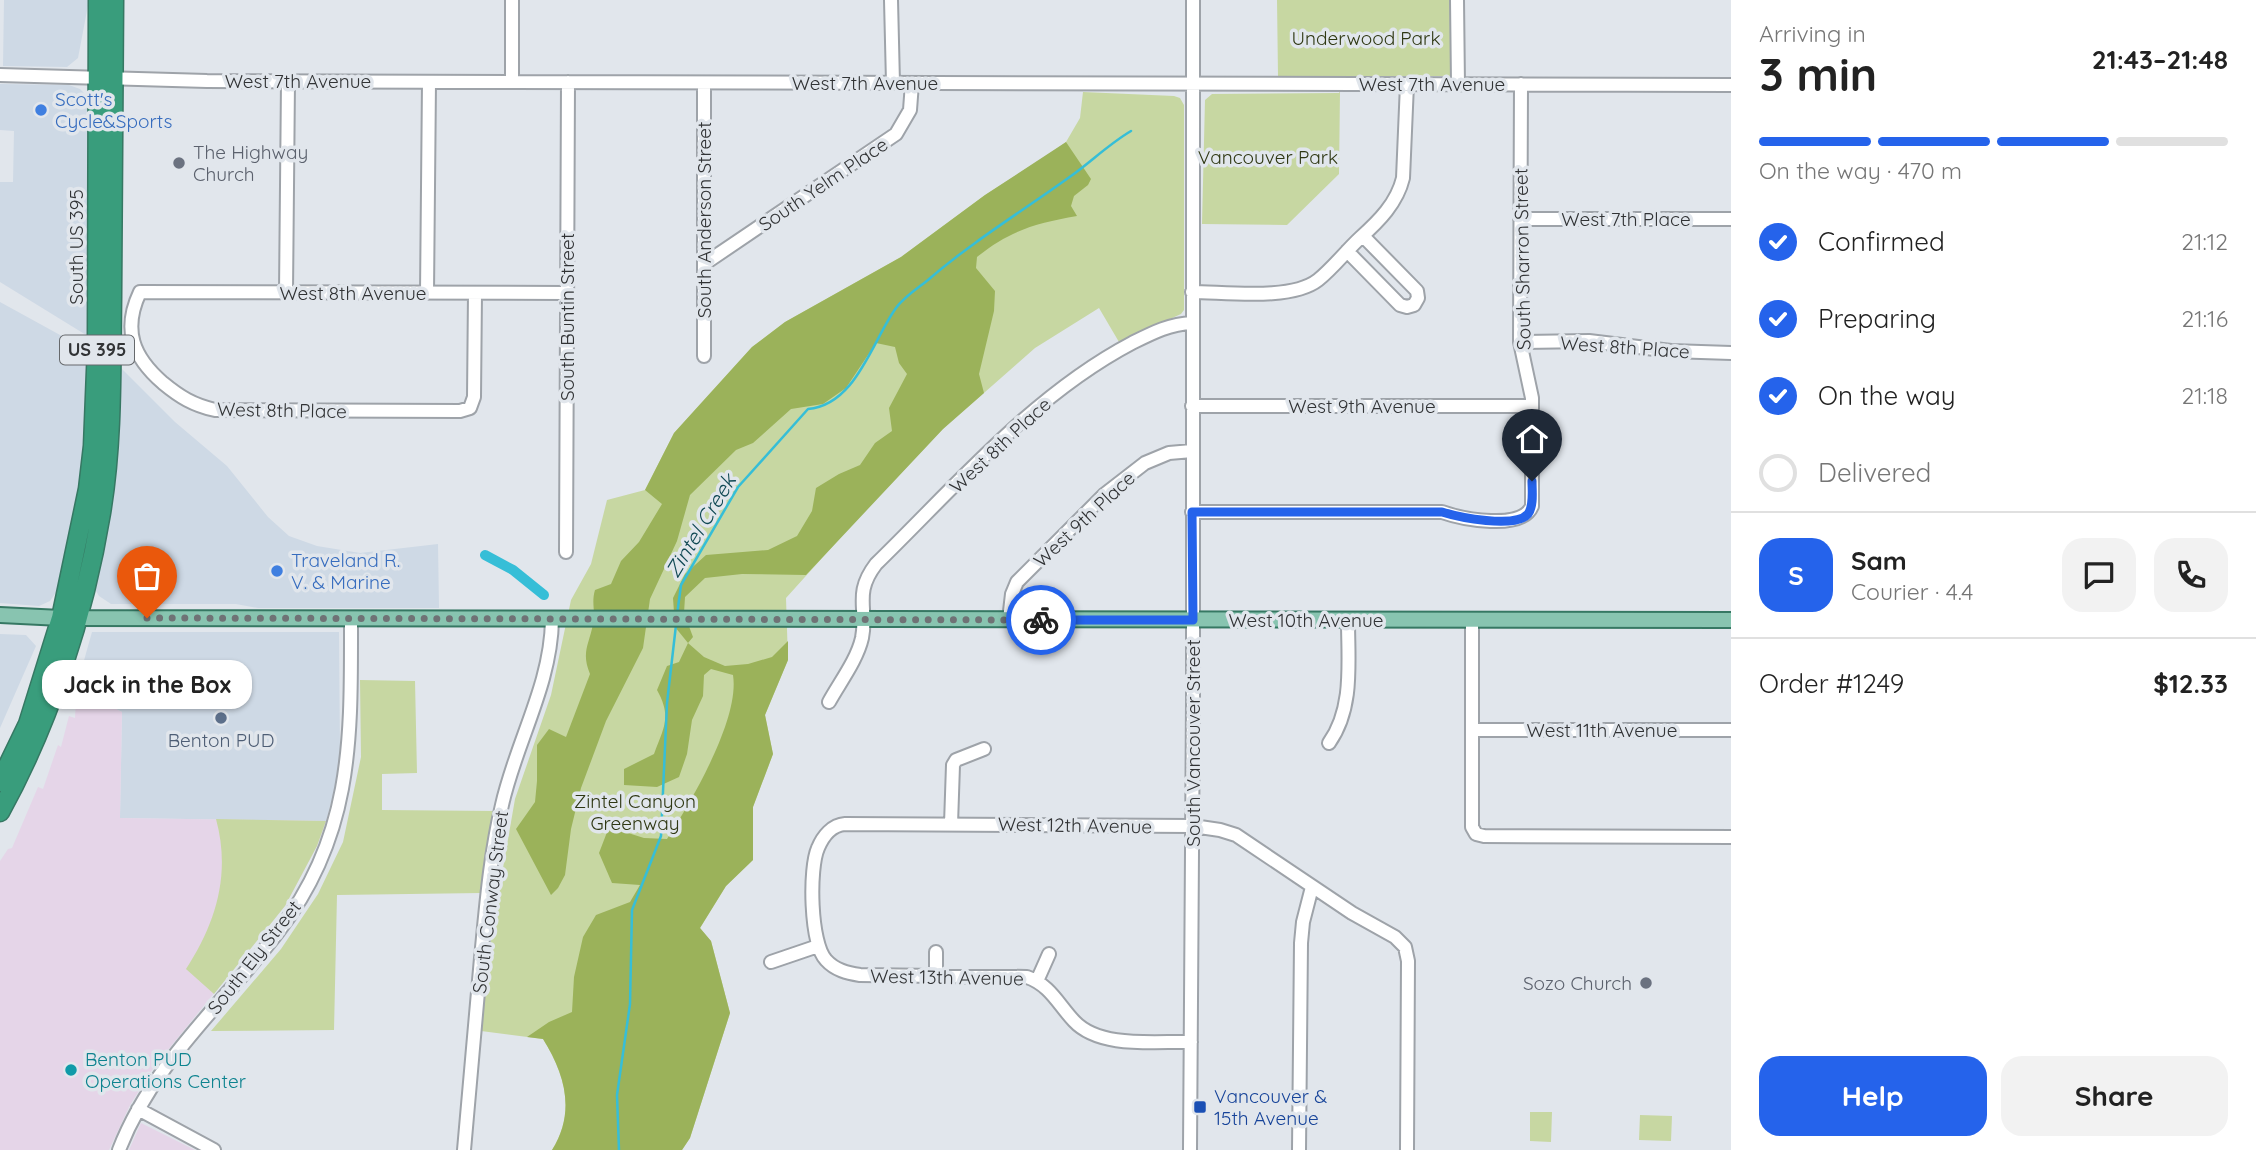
<!DOCTYPE html>
<meta charset="utf-8">
<style>
:root{--surface:#fff;--page:#f2f2f2;--text:#222;--muted:#767676;--line:#e0e0e0;--accent:#2563eb}
body{margin:0;font-family:Quicksand,sans-serif;background:var(--page);color:var(--text);height:100vh;display:flex;flex-direction:column;font-size:26px;white-space:nowrap}
*{box-sizing:border-box;margin:0}
p{font-size:23px;color:var(--muted)}
.icon{flex:none;width:38px;height:38px;fill:none;stroke:currentColor;stroke-width:2;stroke-linecap:round;stroke-linejoin:round}
.map{position:relative;flex:1;overflow:hidden}
.drawer{display:flex;flex-direction:column;background:var(--surface);width:525px}
.drawer>*{flex:none}
.pin{position:absolute;display:grid;place-items:center;width:60px;height:60px;color:#fff;margin:-72px -30px;border-radius:50% 50% 50% 0;rotate:-45deg;box-shadow:0 0 7px #0007}
.pin .icon{rotate:45deg}
.courier{position:absolute;display:grid;place-items:center;width:70px;height:70px;margin:-35px;border:5px solid #2563eb;border-radius:50%;background:#fff;color:#222;box-shadow:0 2px 9px #0007}
.bubble{position:absolute;height:49px;border-radius:21px;background:var(--surface);box-shadow:0 2px 5px #0004;font-size:23px;font-weight:700;line-height:49px;text-align:center}
.overview em{font-style:normal;font-weight:700}
.overview div{display:flex;flex-direction:column-reverse}
.overview{display:flex;align-items:center;justify-content:space-between;height:119px;padding:0 28px}
h1{font-size:46px;font-weight:700;line-height:52px}
.bar{display:grid;grid-template-columns:repeat(4,1fr);gap:10px 7px;align-content:center;height:84px;padding:0 28px}
.bar i{height:9px;border-radius:5px;background:var(--line)}
.bar .active{background:var(--accent)}
.bar p{grid-column:span 4}
.line{display:flex;align-items:center;gap:18px;padding:0 28px;border-top:2px solid var(--line)}
.line div{flex:1}
.round{display:grid;place-items:center;flex:none;width:74px;height:74px;border-radius:21px;background:var(--page)}
ol{padding:0 28px;list-style:none}
li{display:flex;align-items:center;gap:21px;height:77px}
li p{margin-inline-start:auto}
li .icon{padding:7px;border-radius:50%;background:var(--accent);color:#fff;stroke-width:4}
li:last-child{color:var(--muted)}
li i{width:38px;height:38px;border:4px solid var(--line);border-radius:50%}
.action{display:flex;gap:14px;margin-top:auto;padding:14px 28px}
.action a{flex:1;height:80px;border-radius:21px;background:var(--accent);color:#fff;font-size:28px;font-weight:700;line-height:80px;text-align:center}
.action a+a{background:var(--page);color:var(--text)}
main{display:flex;flex:1;min-height:0}
.map>svg:first-child{display:block}
.built{fill:#ced9e5}
.industrial{fill:#e5d5e8}
.green{fill:#c7d7a2}
.forest{fill:#9bb25a}
.lines{fill:none;stroke-linecap:round;stroke-linejoin:round}
.stream{stroke:#36bed7;stroke-width:2.5}
.canal{stroke:#36bed7;stroke-width:10}
.minor-casing{stroke:#9ea3a9;stroke-width:16}
.major-casing{stroke:#367863;stroke-width:18}
.highway-casing{stroke:#367863;stroke-width:21}
.minor{stroke:#fff;stroke-width:12}
.major{stroke:#88c4b0;stroke-width:14}
.highway{stroke:#399d7c;stroke-width:18}
.done{stroke:#6f7275;stroke-width:7;stroke-dasharray:0 12.6}
.route{stroke:#2563eb;stroke-width:9}
.shop-dot{fill:#3f7fe0;stroke:#e1e6ec;stroke-width:2.5}
.worship-dot{fill:#6b7280;stroke:#e1e6ec;stroke-width:2.5}
.service-dot{fill:#5c6f8a;stroke:#e1e6ec;stroke-width:2.5}
.culture-dot{fill:#0f9aa8;stroke:#e1e6ec;stroke-width:2.5}
.transit-dot{fill:#1a4fb4;stroke:#e1e6ec;stroke-width:2.5}
.labels{text-anchor:middle;stroke-width:7;stroke-linejoin:round;paint-order:stroke}
.shield{fill:#e1e6ec;stroke:#66696c;stroke-width:2}
.shield-label{font-size:18px;font-weight:bold;fill:#313335}
.park-label{font-size:19px;fill:#2e3712;stroke:#e1e6ec}
.street-label{font-size:19px;fill:#313335;stroke:#e1e6ec}
.shop-label{font-size:19px;fill:#366cbe;stroke:#e1e6ec;text-anchor:start}
.worship-label{font-size:19px;fill:#5b616d;stroke:#e1e6ec;text-anchor:start}
.service-label{font-size:19px;fill:#4e5e75;stroke:#e1e6ec}
.culture-label{font-size:19px;fill:#0d838f;stroke:#e1e6ec;text-anchor:start}
.transit-label{font-size:19px;fill:#164399;stroke:#e1e6ec;text-anchor:start}
.water-label{font-size:21px;font-style:italic;fill:#0f4853;stroke:#e1e6ec}
</style>
<main>
<div class="map">
<svg width="1731" height="1150" viewBox="0 0 1731 1150">
<rect width="100%" height="100%" fill="#e1e6ec"/>
<path class="built" d="M 4,0 L 89,0 L 78,58 L 67,67 L 3,66 Z
M 0,84 L 69,85 L 80,89 L 88,97 L 91,108 L 91,338 L 0,282 L 0,182 L 13,182 L 14,131 L 0,130 Z
M 0,302 L 91,352 L 85,461 L 57,591 L 50,601 L 39,606 L 0,603 Z
M 118,365 L 175,422 L 227,466 L 268,517 L 289,536 L 317,546 L 360,553 L 438,544 L 439,608 L 258,608 L 236,604 L 111,604 L 99,596 L 93,586 Z
M 92,632 L 339,632 L 340,753 L 337,781 L 326,821 L 120,818 L 122,712 L 100,701 L 99,698 L 76,699 L 74,696 Z
M 0,634 L 26,635 L 36,646 L 0,728 Z"/>
<path class="industrial" d="M 99,698 L 100,701 L 122,712 L 120,818 L 326,821 L 317,846 L 285,906 L 154,1067 L 130,1105 L 109,1150 L 0,1150 L 0,861 L 8,849 L 12,848 L 38,787 L 43,789 L 58,745 L 61,747 L 69,716 L 75,718 L 76,699 Z
M 141,1123 L 195,1150 L 129,1150 Z"/>
<path class="green" d="M 1277,0 L 1455,0 L 1455,76 L 1278,76 Z
M 1340,91 L 1339,174 L 1287,225 L 1202,224 L 1205,100 L 1212,94 L 1339,93 Z
M 1083,92 L 1174,96 L 1180,98 L 1184,105 L 1184,310 L 1181,314 L 1119,342 L 1099,308 L 1035,348 L 943,429 L 851,526 L 786,598 L 788,660 L 765,715 L 773,754 L 753,807 L 753,860 L 726,886 L 700,928 L 711,941 L 730,1013 L 690,1138 L 682,1150 L 552,1150 C 576,1112 565,1074 543,1039 L 481,1031 L 492,931 L 515,799 L 551,695 L 571,600 L 591,564 L 607,500 L 645,490 L 674,433 L 752,347 L 785,322 L 901,257 L 985,195 L 1057,149 L 1066,142 L 1080,118 Z
M 360,680 L 415,681 L 417,773 L 382,774 L 382,810 L 495,811 L 481,893 L 337,895 L 334,1030 L 211,1031 L 281,949 L 318,894 L 343,842 L 361,757 Z
M 216,819 L 326,821 L 317,846 L 285,906 L 214,994 L 186,969 C 216,923 231,874 216,819 Z
M 1530,1112 L 1552,1112 L 1551,1142 L 1530,1141 Z
M 1640,1115 L 1672,1116 L 1671,1141 L 1639,1140 Z"/>
<path class="forest" d="M 1066,142 L 1091,179 L 1088,185 L 1074,196 L 1071,206 L 1077,216 C 1036,223 1009,231 977,257 L 976,268 L 995,291 L 994,311 L 979,374 L 984,393 L 943,429 L 806,575 L 742,574 L 705,578 L 685,597 L 684,613 L 693,637 L 688,643 L 704,657 L 725,666 L 748,664 L 772,657 L 788,641 L 788,660 L 765,715 L 773,754 L 753,807 L 753,860 L 726,886 L 700,928 L 711,941 L 730,1013 L 690,1138 L 682,1150 L 552,1150 C 576,1112 565,1074 543,1039 L 527,1037 L 549,1022 L 572,1012 L 574,977 L 583,937 L 596,915 L 630,902 L 640,885 L 612,883 L 599,853 L 609,827 L 644,838 L 667,839 C 691,802 740,719 733,675 L 711,669 L 704,675 L 703,696 L 692,720 L 687,754 L 679,777 L 657,787 L 624,785 L 624,769 L 654,754 C 664,727 672,717 657,690 L 667,666 L 679,662 L 688,643 L 675,627 L 673,598 L 685,574 L 706,555 L 768,550 L 797,536 L 812,511 L 816,488 L 839,474 L 860,465 L 875,443 L 892,431 L 889,408 L 907,374 L 899,363 L 895,347 L 876,343 L 846,388 L 823,404 L 791,409 L 753,443 L 736,450 L 690,495 L 677,541 L 650,599 L 643,648 L 606,721 L 581,788 L 571,829 L 565,875 L 558,888 L 551,895 L 516,829 L 535,802 L 537,781 L 537,745 L 549,729 L 566,737 L 590,674 C 581,652 589,645 593,624 C 596,612 591,603 595,590 L 611,584 L 621,561 L 639,542 L 662,504 L 645,490 L 674,433 L 752,347 L 785,322 L 901,257 L 985,195 Z"/>
<g class="lines">
<path class="stream" d="M 677,615 L 681,585 L 738,487 L 808,409 C 856,405 872,341 896,308 C 904,297 918,288 928,280 C 973,241 1024,210 1071,176 C 1092,161 1109,144 1131,131
M 619,1150 L 617,1095 L 630,1004 L 632,910 L 661,836 L 667,703 L 676,625"/>
<path class="canal" d="M 485,555 L 513,570 L 544,595"/>
<g class="minor-casing">
<path id="minor" d="M 891,0 L 893,83
M 1457,0 L 1458,84
M 0,75 L 207,81 L 512,82 L 1731,85
M 512,82 L 512,0
M 704,83 L 704,356
M 1520,219 L 1731,219
M 1347,251 L 1400,305 L 1407,307 L 1414,305 L 1418,298 L 1417,291 L 1363,236
M 704,264 L 896,134 L 910,110 L 912,83
M 286,292 L 288,81
M 1192,292 C 1225,292 1291,301 1318,280 C 1333,268 1346,251 1360,238 C 1379,221 1397,203 1403,178 L 1407,84
M 427,293 L 429,82
M 475,293 L 474,397 L 470,408 L 460,411 L 215,410 C 193,405 180,397 163,383 C 133,357 122,330 140,292 L 567,293
M 1520,342 L 1589,341 L 1671,351 L 1731,353
M 1192,406 L 1532,406
M 1192,512 L 1442,512 C 1462,519 1522,531 1532,506 L 1532,398 L 1520,342 L 1521,84
M 566,552 L 568,82
M 1009,620 L 1012,594 L 1017,582 L 1105,494 L 1145,463 L 1169,453 L 1192,451
M 1472,620 L 1472,827 L 1476,834 L 1484,836 L 1731,837
M 829,702 C 840,682 857,660 862,638 C 868,608 853,594 876,564 C 955,487 1033,395 1132,343 C 1152,333 1169,324 1192,323
M 1473,730 L 1731,730
M 1329,743 C 1354,708 1348,662 1348,620
M 951,824 L 953,765 L 956,760 L 984,749
M 771,962 L 818,946
M 936,976 L 936,952
M 1037,981 L 1049,954
M 1191,1042 C 1156,1041 1100,1049 1074,1021 C 1058,1004 1050,985 1027,977 L 860,975 C 847,973 835,970 826,960 C 810,943 809,868 818,848 C 823,836 832,825 845,824 L 1193,826 L 1220,830 L 1236,835 L 1352,913 L 1395,937 L 1405,947 L 1408,961 L 1407,1150
M 138,1109 L 214,1150
M 119,1150 C 152,1064 223,1004 278,932 C 354,834 351,737 351,619
M 464,1150 C 470,1086 475,1022 481,958 C 486,907 490,855 502,805 C 516,742 551,685 552,620
M 1190,1150 L 1193,702 L 1193,0
M 1299,1150 L 1301,943 L 1303,922 L 1312,887"/>
</g>
<g class="major-casing">
<path id="major" d="M 0,615 L 61,618 L 1731,620"/>
</g>
<g class="highway-casing">
<path id="highway" d="M 0,782 L 28,724 L 61,618 L 88,489 L 93,446 L 97,345 L 98,0
M 0,812 C 50,721 84,616 101,513 C 113,441 111,368 112,296 C 113,198 113,99 114,0"/>
</g>
<use href="#minor" class="minor"/>
<use href="#major" class="major"/>
<use href="#highway" class="highway"/>
</g>
<g class="lines">
<path class="done" d="M 147,618 L 1041,620"/>
<path class="route" d="M 1041,620 L 1193,620 L 1192,512 L 1442,512 C 1458,517 1515,529 1528,514 C 1534,506 1532,491 1532,481"/>
</g>
<g class="shop-dot">
<circle cx="41" cy="110" r="7"/>
<circle cx="277" cy="571" r="7"/>
</g>
<g class="worship-dot">
<circle cx="179" cy="163" r="7"/>
<circle cx="1646" cy="983" r="7"/>
</g>
<circle class="service-dot" cx="221" cy="718" r="7"/>
<circle class="culture-dot" cx="71" cy="1070" r="7"/>
<rect class="transit-dot" x="1193" y="1100" width="14" height="14" rx="3.5"/>
<g class="labels">
<rect class="shield" x="60" y="335.5" width="74" height="29" rx="5"/>
<g class="shield-label">
<text x="97" y="356">US 395</text>
</g>
<g class="park-label">
<text x="1366" y="45">Underwood Park</text>
<text x="1268" y="164">Vancouver Park</text>
<text x="635" y="808">Zintel Canyon<tspan x="635" dy="22">Greenway</tspan></text>
</g>
<g class="street-label">
<text x="298" y="88">West 7th Avenue</text>
<text x="865" y="90">West 7th Avenue</text>
<text x="1432" y="91">West 7th Avenue</text>
<text transform="translate(823 184) rotate(-34)" y="7">South Yelm Place</text>
<text x="1626" y="226">West 7th Place</text>
<text transform="translate(704 220) rotate(-90)" y="7">South Anderson Street</text>
<text transform="translate(76 247) rotate(-90)" y="7">South US 395</text>
<text transform="translate(1522 259) rotate(-91)" y="7">South Sharron Street</text>
<text x="353" y="300">West 8th Avenue</text>
<text transform="translate(567 317) rotate(-90)" y="7">South Buntin Street</text>
<text transform="translate(1625 347) rotate(4)" y="7">West 8th Place</text>
<text x="1362" y="413">West 9th Avenue</text>
<text transform="translate(282 410) rotate(1)" y="7">West 8th Place</text>
<text transform="translate(1000 445) rotate(-43)" y="7">West 8th Place</text>
<text transform="translate(1084 519) rotate(-43)" y="7">West 9th Place</text>
<text x="1306" y="627">West 10th Avenue</text>
<text x="1602" y="737">West 11th Avenue</text>
<text transform="translate(1193 743) rotate(-90)" y="7">South Vancouver Street</text>
<text transform="translate(1075 825) rotate(1)" y="7">West 12th Avenue</text>
<text transform="translate(490 902) rotate(-83)" y="7">South Conway Street</text>
<text transform="translate(254 957) rotate(-52)" y="7">South Ely Street</text>
<text transform="translate(947 977) rotate(1)" y="7">West 13th Avenue</text>
</g>
<g class="shop-label">
<text x="55" y="106">Scott's<tspan x="55" dy="22">Cycle&amp;Sports</tspan></text>
<text x="291" y="567">Traveland R.<tspan x="291" dy="22">V. &amp; Marine</tspan></text>
</g>
<g class="worship-label">
<text x="193" y="159">The Highway<tspan x="193" dy="22">Church</tspan></text>
<text x="1632" y="990" text-anchor="end">Sozo Church</text>
</g>
<g class="service-label">
<text x="221" y="747">Benton PUD</text>
</g>
<g class="culture-label">
<text x="85" y="1066">Benton PUD<tspan x="85" dy="22">Operations Center</tspan></text>
</g>
<g class="transit-label">
<text x="1214" y="1103">Vancouver &amp;<tspan x="1214" dy="22">15th Avenue</tspan></text>
</g>
<g class="water-label">
<text transform="translate(701 526) rotate(-59)" y="7">Zintel Creek</text>
</g>
</g>
</svg>
<div class="pin" style="left:147px;top:618px;background:#ea580c"><svg class="icon" aria-label="bag" viewBox="0 0 24 24"><path d="M5 8h14l-1 12H6zM9 8a3 3 0 0 1 6 0"/></svg></div>
<div class="pin" style="left:1532px;top:481px;background:#1f2937"><svg class="icon" aria-label="home" viewBox="0 0 24 24"><path d="M3 11l9-7 9 7M6 9v11h12V9"/></svg></div>
<div class="courier" style="left:1041px;top:620px"><svg class="icon" aria-label="bike" viewBox="0 0 24 24"><circle cx="6" cy="16" r="4"/><circle cx="18" cy="16" r="4"/><path d="M6 16l4-8h5l3 8M10 8l3 8H6M13 5h3"/></svg></div>
<div class="bubble" style="left:42px;top:660px;width:210px">Jack in the Box</div>
</div>
<section class="drawer">
<div class="overview"><div><h1>3 min</h1><p>Arriving in</p></div><em>21:43–21:48</em></div>
<div class="bar"><i class="active"></i><i class="active"></i><i class="active"></i><i></i><p>On the way · 470 m</p></div>
<ol>
<li><svg class="icon" aria-label="check" viewBox="0 0 24 24"><path d="M5 12l5 5 9-10"/></svg>Confirmed<p>21:12</p></li>
<li><svg class="icon" aria-label="check" viewBox="0 0 24 24"><path d="M5 12l5 5 9-10"/></svg>Preparing<p>21:16</p></li>
<li><svg class="icon" aria-label="check" viewBox="0 0 24 24"><path d="M5 12l5 5 9-10"/></svg>On the way<p>21:18</p></li>
<li><i></i>Delivered</li>
</ol>
<div class="line" style="height:126px"><b class="round" style="background:var(--accent);color:#fff">S</b><div><b>Sam</b><p>Courier · 4.4</p></div><a class="round"><svg class="icon" aria-label="chat" viewBox="0 0 24 24"><path d="M4 5h16v11H9l-5 4z"/></svg></a><a class="round"><svg class="icon" aria-label="phone" viewBox="0 0 24 24"><path d="M5 4h4l2 5-3 2q2 4 5 5l2-3 5 2v4C11 20 4 13 5 4z"/></svg></a></div>
<div class="line" style="height:91px"><div>Order #1249</div><b>$12.33</b></div>
<div class="action"><a>Help</a><a>Share</a></div>
</section>
</main>
